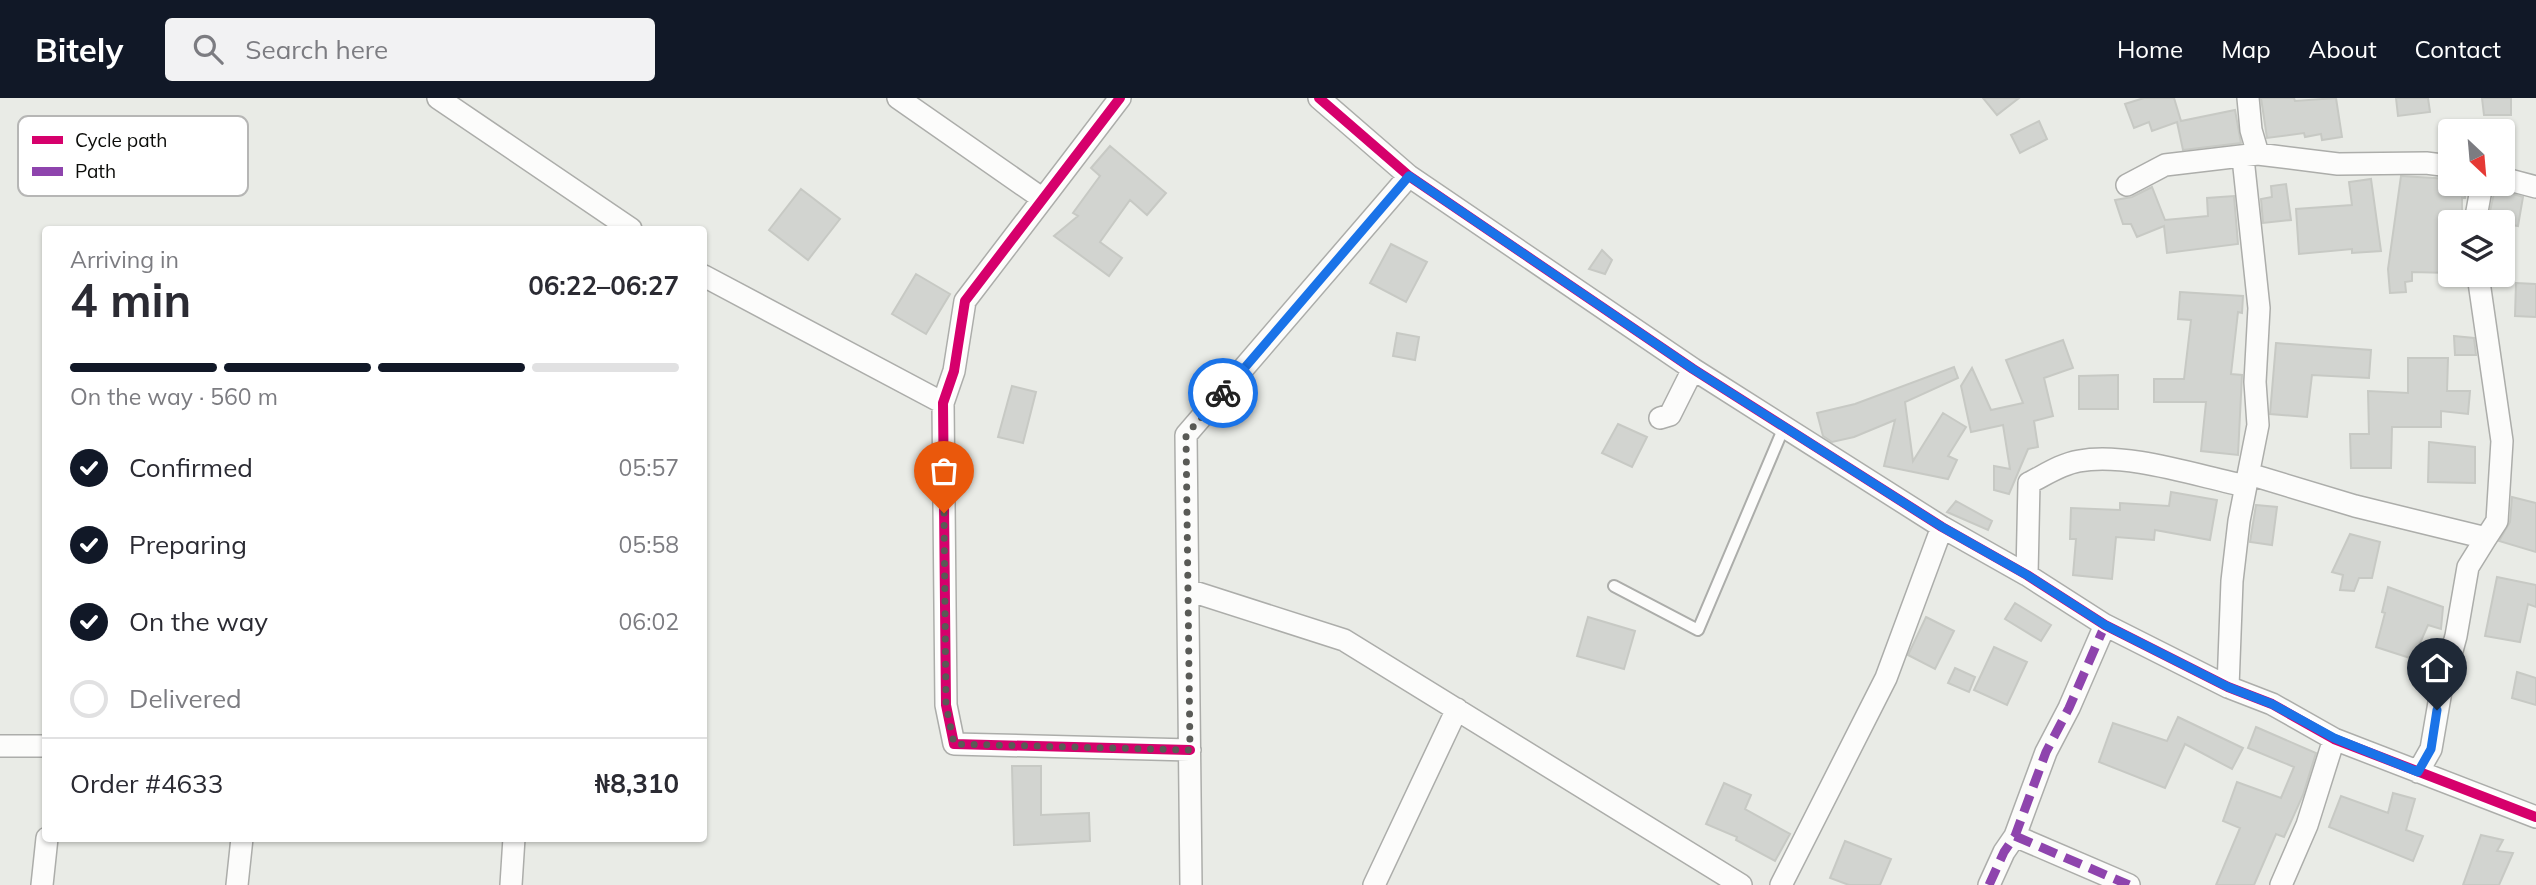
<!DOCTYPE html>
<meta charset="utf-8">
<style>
:root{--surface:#fff;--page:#f2f2f3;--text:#2b2b33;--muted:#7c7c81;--line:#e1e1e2;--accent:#111827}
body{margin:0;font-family:Mulish,sans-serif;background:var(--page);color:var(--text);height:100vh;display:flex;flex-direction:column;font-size:26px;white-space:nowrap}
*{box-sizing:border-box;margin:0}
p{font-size:23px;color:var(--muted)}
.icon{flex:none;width:38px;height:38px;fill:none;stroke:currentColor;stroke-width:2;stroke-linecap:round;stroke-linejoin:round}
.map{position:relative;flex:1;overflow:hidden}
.sheet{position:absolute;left:42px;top:128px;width:665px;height:616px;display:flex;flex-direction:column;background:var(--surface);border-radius:7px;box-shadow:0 2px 5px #0004}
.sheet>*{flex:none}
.needle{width:46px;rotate:154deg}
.buttons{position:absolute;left:2438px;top:21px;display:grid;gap:14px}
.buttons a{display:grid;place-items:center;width:77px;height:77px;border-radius:7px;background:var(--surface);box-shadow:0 2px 5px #0004;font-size:35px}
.pin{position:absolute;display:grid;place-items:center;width:60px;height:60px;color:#fff;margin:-72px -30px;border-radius:50% 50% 50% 0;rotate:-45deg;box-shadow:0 0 7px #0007}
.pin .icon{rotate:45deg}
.courier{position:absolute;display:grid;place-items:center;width:70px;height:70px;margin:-35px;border:5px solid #1a73e8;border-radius:50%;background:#fff;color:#222;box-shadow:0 2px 9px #0007}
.overview em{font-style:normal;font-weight:700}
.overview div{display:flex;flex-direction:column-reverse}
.overview{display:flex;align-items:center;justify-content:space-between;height:119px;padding:0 28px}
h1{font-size:46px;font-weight:700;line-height:52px}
.bar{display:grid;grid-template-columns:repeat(4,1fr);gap:10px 7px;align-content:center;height:84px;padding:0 28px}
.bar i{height:9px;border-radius:5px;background:var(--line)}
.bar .active{background:var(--accent)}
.bar p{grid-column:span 4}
.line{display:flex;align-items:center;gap:18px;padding:0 28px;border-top:2px solid var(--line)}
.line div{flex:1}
ol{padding:0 28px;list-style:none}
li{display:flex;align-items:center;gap:21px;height:77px}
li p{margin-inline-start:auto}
li .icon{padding:7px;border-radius:50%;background:var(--accent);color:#fff;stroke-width:4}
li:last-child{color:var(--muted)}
li i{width:38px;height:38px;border:4px solid var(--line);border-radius:50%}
header{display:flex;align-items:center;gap:42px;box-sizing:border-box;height:98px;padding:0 35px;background:var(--accent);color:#fff}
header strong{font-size:33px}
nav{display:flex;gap:38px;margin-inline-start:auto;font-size:24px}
.search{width:490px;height:63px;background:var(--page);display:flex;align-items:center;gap:18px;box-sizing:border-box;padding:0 24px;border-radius:7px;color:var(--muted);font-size:26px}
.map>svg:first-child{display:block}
.building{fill:#d2d4d0;stroke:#c7c9c4;stroke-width:2}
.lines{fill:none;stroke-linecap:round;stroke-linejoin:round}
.service-casing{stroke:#acadaa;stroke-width:14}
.minor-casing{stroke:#acadaa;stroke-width:24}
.service{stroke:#fcfcfb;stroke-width:10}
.minor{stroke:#fcfcfb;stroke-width:21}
.quiet{stroke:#8e44ad;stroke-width:9;stroke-dasharray:18 9;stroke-linecap:butt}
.cycleway-casing{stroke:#fff;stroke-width:15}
.cycleway{stroke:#d6006c;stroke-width:10}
.done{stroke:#595a56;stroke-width:7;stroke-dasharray:0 12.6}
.route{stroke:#1a73e8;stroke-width:9}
.key{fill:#fff;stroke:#b6b6b5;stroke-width:2}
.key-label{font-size:19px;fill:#0b0c09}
</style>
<header>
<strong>Bitely</strong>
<div class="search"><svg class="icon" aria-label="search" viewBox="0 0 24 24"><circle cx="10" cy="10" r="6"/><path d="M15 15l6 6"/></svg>Search here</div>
<nav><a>Home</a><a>Map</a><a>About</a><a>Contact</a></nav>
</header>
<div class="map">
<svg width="2536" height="787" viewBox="0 0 2536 787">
<rect width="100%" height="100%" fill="#e9ebe6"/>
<path class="building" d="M 1983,0 L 2019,0 L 1997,17 Z
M 2144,0 L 2174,0 L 2181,23 L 2235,12 L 2241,45 L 2183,52 L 2177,24 L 2152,33 L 2149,24 L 2134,30 L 2125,6 Z
M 2261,0 L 2294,0 L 2295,3 L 2336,0 L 2342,39 L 2322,42 L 2321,36 L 2305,39 L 2304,35 L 2267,40 Z
M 2396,0 L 2428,0 L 2430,14 L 2398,18 Z
M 2482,0 L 2511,0 L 2511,17 L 2484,17 Z
M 2039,23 L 2047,41 L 2020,55 L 2011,37 Z
M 1110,48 L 1166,95 L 1147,117 L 1130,102 L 1100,144 L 1122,160 L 1109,178 L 1054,138 L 1078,118 L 1073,115 L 1100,78 L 1091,70 Z
M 2401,78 L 2450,81 L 2450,86 L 2465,86 L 2465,100 L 2462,100 L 2462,124 L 2446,124 L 2443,161 L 2450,161 L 2450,175 L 2412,174 L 2412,183 L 2405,184 L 2406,194 L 2390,195 L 2388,171 Z
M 2371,81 L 2381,153 L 2352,155 L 2352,151 L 2299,156 L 2296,111 L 2352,107 L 2349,84 Z
M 2286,86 L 2291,122 L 2263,125 L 2261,101 L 2272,99 L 2271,88 Z
M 2152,89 L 2165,122 L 2208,118 L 2207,100 L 2234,98 L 2238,146 L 2167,155 L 2164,128 L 2137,139 L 2131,126 L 2123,126 L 2115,102 L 2132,99 Z
M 2495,90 L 2523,99 L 2518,128 L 2488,123 Z
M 801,91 L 840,121 L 808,162 L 769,132 Z
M 1391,146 L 1427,164 L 1406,204 L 1370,185 Z
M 1602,152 L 1612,162 L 1605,176 L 1589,171 Z
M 916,176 L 950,196 L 926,236 L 892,216 Z
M 2516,185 L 2536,186 L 2536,219 L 2515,218 Z
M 2180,194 L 2243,198 L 2242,215 L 2238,214 L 2231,276 L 2242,277 L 2238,357 L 2201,353 L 2206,304 L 2154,304 L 2154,281 L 2184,281 L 2191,222 L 2178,221 Z
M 1397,235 L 1419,239 L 1415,262 L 1393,258 Z
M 2454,238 L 2474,240 L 2476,257 L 2455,257 Z
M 2063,242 L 2073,270 L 2044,280 L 2053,318 L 2034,323 L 2038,349 L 2028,351 L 2009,396 L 1994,392 L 1994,368 L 2010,371 L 2003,327 L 1971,334 L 1961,288 L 1972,270 L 1991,312 L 2023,305 L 2006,262 Z
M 2276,245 L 2371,252 L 2369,280 L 2312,277 L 2307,319 L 2270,316 Z
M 2408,260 L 2448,260 L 2447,293 L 2470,293 L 2468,316 L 2441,313 L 2441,329 L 2392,329 L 2391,370 L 2351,370 L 2350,336 L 2369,336 L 2368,293 L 2408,295 Z
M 1954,269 L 1958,280 L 1905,304 L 1913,363 L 1943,315 L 1966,329 L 1948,358 L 1957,362 L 1948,381 L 1884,368 L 1895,322 L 1854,339 L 1832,344 L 1823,338 L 1817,315 L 1855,306 Z
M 2118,277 L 2118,311 L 2079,311 L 2079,278 Z
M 1012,288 L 1036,294 L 1023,345 L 998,339 Z
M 1618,326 L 1647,339 L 1632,369 L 1602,355 Z
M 2429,344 L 2475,349 L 2475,385 L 2428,384 Z
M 2171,394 L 2217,402 L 2210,442 L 2155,432 L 2154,442 L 2116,439 L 2112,481 L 2073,477 L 2076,441 L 2070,441 L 2071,410 L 2120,412 L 2120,405 L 2169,408 Z
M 2512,399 L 2536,405 L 2536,454 L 2499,443 L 2510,424 Z
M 1956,403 L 1992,423 L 1988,432 L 1947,414 Z
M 2256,407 L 2277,409 L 2272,447 L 2250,444 Z
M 2350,436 L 2380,444 L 2372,480 L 2359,480 L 2354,493 L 2340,492 L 2343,477 L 2332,474 Z
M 2497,479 L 2536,487 L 2536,509 L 2528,506 L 2520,544 L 2485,538 Z
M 2388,489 L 2443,509 L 2441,531 L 2428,527 L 2413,561 L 2376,549 L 2385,515 L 2382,514 Z
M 2015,505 L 2051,527 L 2041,543 L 2005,521 Z
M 1588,519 L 1635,533 L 1624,571 L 1577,558 Z
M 1926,519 L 1954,533 L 1935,571 L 1908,557 Z
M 1994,549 L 2027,564 L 2007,607 L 1974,592 Z
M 1955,570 L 1975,579 L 1969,594 L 1948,585 Z
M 2517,574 L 2536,580 L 2536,607 L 2512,600 Z
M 2178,619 L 2243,650 L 2232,671 L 2185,646 L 2165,690 L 2099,664 L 2113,625 L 2167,643 Z
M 2256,629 L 2316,655 L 2303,697 L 2284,739 L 2276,736 L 2254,787 L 2216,787 L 2240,730 L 2223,723 L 2237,684 L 2281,700 L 2294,669 L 2248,650 Z
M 1012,668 L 1041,668 L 1041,717 L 1089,715 L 1090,743 L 1014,747 Z
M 1724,685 L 1751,697 L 1745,711 L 1790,736 L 1775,763 L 1736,742 L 1737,739 L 1706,726 Z
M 2393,695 L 2415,701 L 2406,732 L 2423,738 L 2413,763 L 2329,729 L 2341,698 L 2388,715 Z
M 2481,737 L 2503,742 L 2497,753 L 2513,755 L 2499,787 L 2463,787 Z
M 1845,743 L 1891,761 L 1880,787 L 1849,787 L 1830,780 Z"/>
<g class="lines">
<g class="service-casing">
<path id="service" d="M 1614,488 L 1698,532 L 1784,329"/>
</g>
<g class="minor-casing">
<path id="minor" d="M 438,0 L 631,131
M 898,0 L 1043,101
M 1120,0 L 965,203 L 954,273 L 943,305 L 946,607 L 954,646 L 1190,652
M 1319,0 L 1409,78 L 1693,271 L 1942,429 L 2027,477 L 2105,527 L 2228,589 L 2272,606 L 2334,641 L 2536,719
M 2248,0 L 2251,32 L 2258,56
M 2502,80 L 2536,89
M 2127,87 L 2165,67 L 2258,56 L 2338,66 L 2426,65 L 2450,68
M 2475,124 L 2482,86
M 2478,177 L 2502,343 L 2497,423 L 2486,440
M 704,178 L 943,305
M 1660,320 L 1670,317 L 1693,271
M 2249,376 L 2355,408 L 2486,440 L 2468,469 L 2456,538 L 2441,593 L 2431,651 L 2418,674
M 2027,477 L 2029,385 C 2045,377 2061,366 2079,363 C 2127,354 2197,378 2246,388
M 1188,492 L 1344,542 L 1741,787
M 2228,589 L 2232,483 L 2239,423 L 2258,327 L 2255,284 L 2259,210 L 2243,60
M 0,648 L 46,648
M 2015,738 L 2129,787
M 42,787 L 47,740
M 237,787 L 242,740
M 511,787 L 514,740
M 1191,787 L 1186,337 L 1409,78
M 1374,787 L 1457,611
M 1781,787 L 1886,580 L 1942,429
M 1989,787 L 2004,754 L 2015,738 L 2046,654 L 2069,610 L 2105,527
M 2281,787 L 2307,727 L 2334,641"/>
</g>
<use href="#service" class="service"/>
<use href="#minor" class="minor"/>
<path class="quiet" d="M 2015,738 L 2129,787
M 1989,787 L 2004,754 L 2015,738 L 2046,654 L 2069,610 L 2105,527"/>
<g class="cycleway-casing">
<path id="cycleway" d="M 1120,0 L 965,203 L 954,273 L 943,305 L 946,607 L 954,646 L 1190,652
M 1319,0 L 1409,78 L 1693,271 L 1942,429 L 2027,477 L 2105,527 L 2228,589 L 2272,606 L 2334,641 L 2536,719"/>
</g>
<use href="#cycleway" class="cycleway"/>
</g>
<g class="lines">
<path class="done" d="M 944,415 L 946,607 L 954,646 L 1190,652 L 1186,337 L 1223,295"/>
<path class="route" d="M 1223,295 L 1409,78 L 1693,271 L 1942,429 L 2027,477 L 2105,527 L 2228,589 L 2272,606 L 2334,640 L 2418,674 L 2431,651 L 2437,612"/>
</g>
<rect x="18" y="18" width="230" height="80" rx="10" class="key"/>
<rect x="32" y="38" width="31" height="8" fill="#d6006c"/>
<rect x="32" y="69" width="31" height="9" fill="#8e44ad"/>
<g class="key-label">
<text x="75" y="49">Cycle path</text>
<text x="75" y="80">Path</text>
</g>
</svg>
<div class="buttons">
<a><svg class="needle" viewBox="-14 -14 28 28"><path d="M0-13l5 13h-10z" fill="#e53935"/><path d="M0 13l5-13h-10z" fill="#7c7c81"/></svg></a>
<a><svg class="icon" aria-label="layers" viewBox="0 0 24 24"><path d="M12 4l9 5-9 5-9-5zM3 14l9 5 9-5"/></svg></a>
</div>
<div class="pin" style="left:944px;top:415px;background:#ea580c"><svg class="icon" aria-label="bag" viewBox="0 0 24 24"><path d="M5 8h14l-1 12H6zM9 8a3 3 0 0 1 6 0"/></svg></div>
<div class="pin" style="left:2437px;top:612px;background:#1f2937"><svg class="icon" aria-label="home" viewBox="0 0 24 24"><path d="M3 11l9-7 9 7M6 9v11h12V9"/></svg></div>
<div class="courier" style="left:1223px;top:295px"><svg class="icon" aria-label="bike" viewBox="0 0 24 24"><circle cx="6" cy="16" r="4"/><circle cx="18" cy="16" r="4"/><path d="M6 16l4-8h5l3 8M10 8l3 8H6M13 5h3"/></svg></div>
<section class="sheet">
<div class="overview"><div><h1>4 min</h1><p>Arriving in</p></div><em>06:22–06:27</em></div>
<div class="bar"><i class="active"></i><i class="active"></i><i class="active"></i><i></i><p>On the way · 560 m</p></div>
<ol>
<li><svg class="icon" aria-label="check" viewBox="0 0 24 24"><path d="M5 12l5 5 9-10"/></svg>Confirmed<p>05:57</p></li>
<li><svg class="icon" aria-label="check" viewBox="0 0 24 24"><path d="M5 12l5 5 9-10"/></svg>Preparing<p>05:58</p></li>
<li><svg class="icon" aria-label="check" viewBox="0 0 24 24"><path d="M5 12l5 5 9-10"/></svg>On the way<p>06:02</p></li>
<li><i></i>Delivered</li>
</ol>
<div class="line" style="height:91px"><div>Order #4633</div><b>₦8,310</b></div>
</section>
</div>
